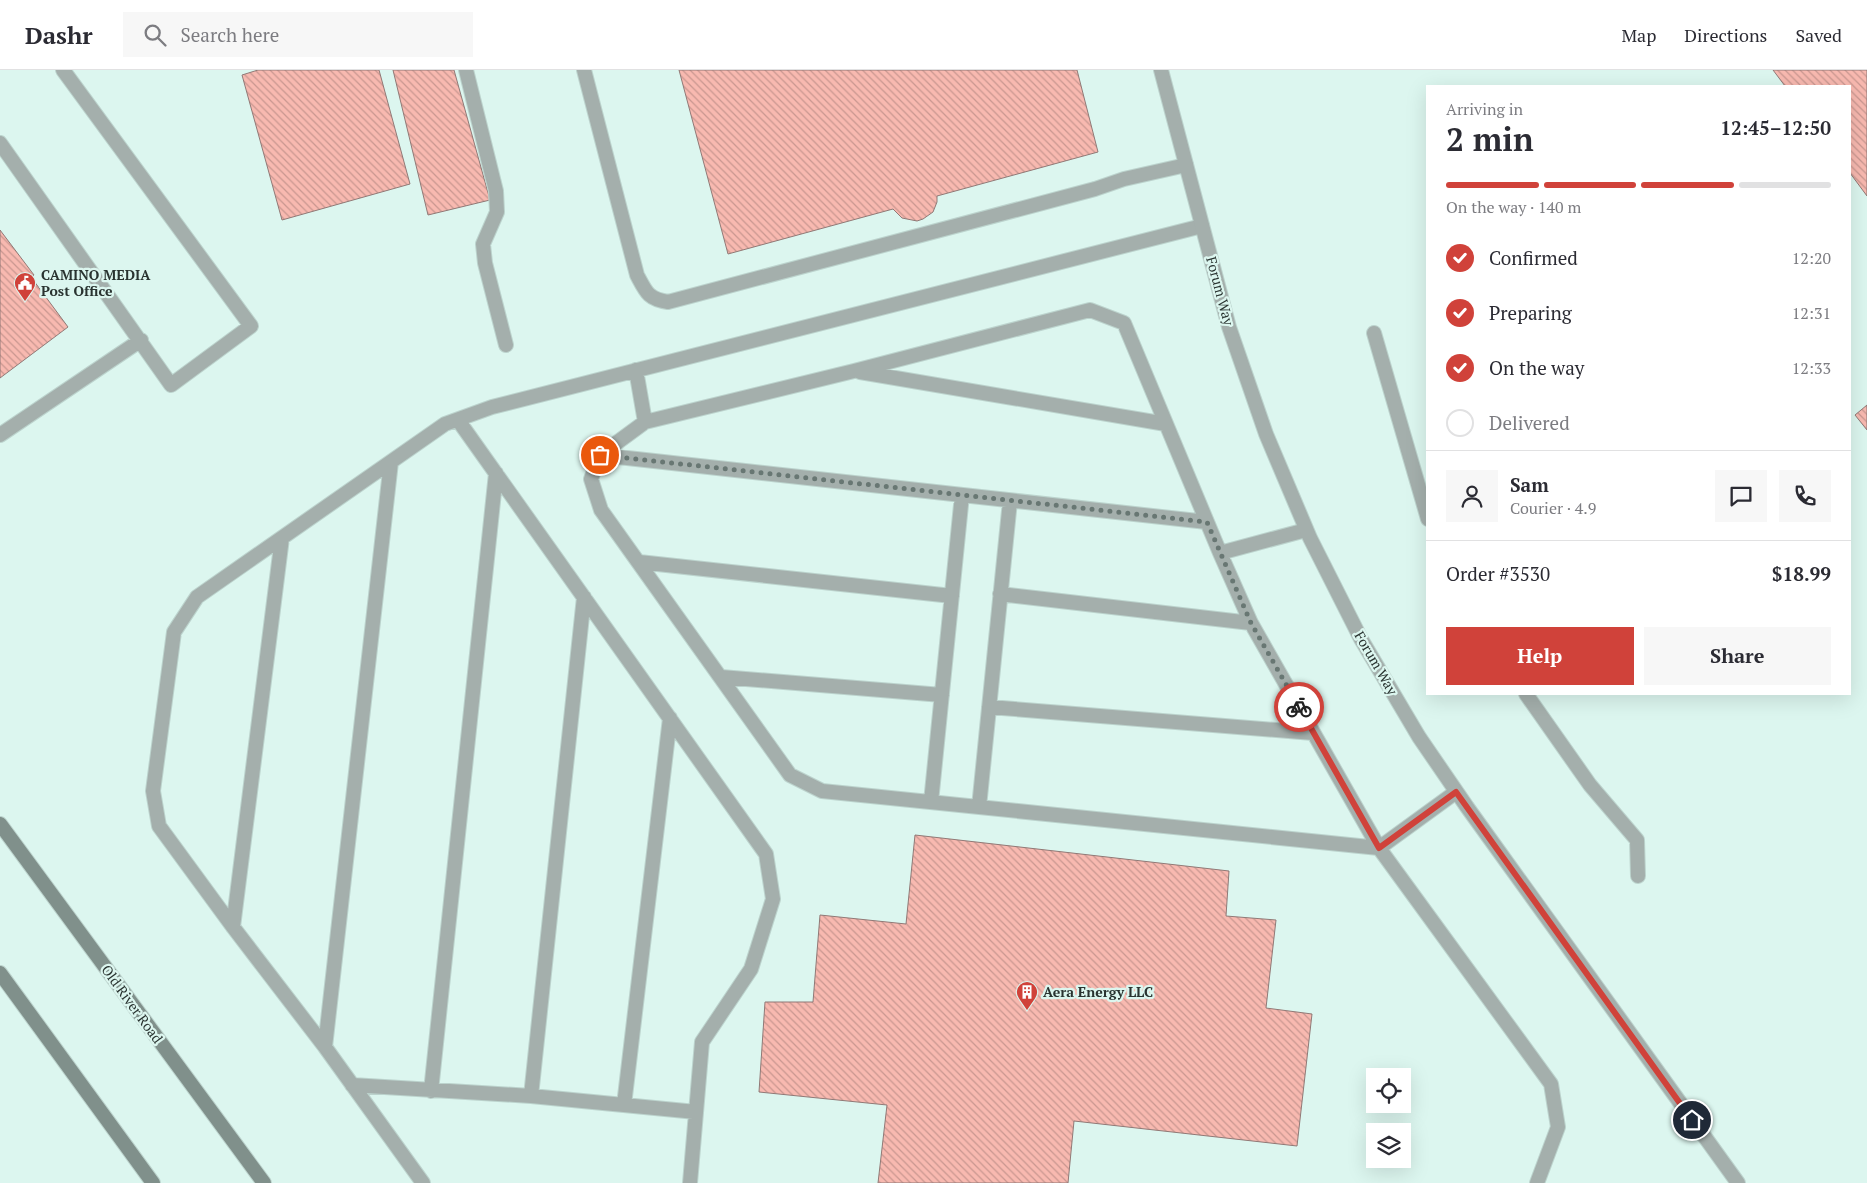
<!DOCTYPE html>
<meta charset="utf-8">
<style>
:root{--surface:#fff;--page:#f7f7f7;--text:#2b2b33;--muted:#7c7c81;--line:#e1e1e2;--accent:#d0423a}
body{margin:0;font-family:"PT Serif",serif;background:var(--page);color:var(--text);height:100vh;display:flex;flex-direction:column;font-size:19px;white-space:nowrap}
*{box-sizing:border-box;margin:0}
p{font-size:16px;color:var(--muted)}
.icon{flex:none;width:28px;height:28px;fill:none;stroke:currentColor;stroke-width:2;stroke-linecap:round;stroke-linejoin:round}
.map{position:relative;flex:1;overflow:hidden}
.panel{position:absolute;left:1426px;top:15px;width:425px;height:610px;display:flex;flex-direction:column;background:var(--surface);border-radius:0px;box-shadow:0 5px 20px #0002}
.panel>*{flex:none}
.controls{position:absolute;left:1366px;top:998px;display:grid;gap:10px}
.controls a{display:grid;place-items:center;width:45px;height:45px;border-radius:0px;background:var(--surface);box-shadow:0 5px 20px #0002;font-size:25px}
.pin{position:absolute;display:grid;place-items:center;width:42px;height:42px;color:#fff;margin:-21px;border:2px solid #fff;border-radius:50%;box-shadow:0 1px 5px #0007}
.courier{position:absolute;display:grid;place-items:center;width:50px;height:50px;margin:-25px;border:4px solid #d0423a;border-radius:50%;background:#fff;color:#222;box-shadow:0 1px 6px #0007}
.overview em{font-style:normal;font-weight:600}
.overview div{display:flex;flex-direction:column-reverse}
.overview{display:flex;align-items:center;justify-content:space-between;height:85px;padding:0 20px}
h1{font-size:32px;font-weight:600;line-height:38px}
.bar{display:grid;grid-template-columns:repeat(4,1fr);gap:8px 5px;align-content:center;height:60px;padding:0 20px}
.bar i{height:6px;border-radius:4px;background:var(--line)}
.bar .current{background:var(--accent)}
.bar p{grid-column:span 4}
.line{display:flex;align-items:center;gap:12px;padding:0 20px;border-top:1px solid var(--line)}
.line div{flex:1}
.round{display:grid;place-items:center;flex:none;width:52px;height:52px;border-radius:0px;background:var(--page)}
ol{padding:0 20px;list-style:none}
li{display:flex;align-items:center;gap:15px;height:55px}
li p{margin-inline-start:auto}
li .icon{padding:5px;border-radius:50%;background:var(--accent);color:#fff;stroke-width:4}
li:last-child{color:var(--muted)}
li i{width:28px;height:28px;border:2px solid var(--line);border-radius:50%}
.primary-button{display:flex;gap:10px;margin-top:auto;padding:10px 20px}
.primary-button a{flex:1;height:58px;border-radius:0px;background:var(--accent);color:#fff;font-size:20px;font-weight:600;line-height:58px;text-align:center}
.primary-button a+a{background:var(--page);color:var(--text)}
header{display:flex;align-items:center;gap:30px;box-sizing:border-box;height:70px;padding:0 25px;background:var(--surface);border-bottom:1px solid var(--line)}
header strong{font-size:24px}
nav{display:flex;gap:28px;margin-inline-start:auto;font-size:18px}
.search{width:350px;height:45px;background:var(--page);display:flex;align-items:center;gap:12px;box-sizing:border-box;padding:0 18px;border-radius:0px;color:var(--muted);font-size:19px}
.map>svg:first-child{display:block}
.building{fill:url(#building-back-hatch);stroke:#907976}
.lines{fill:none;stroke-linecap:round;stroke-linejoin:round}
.service-casing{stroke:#bcd3cd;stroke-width:16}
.minor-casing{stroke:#bcd3cd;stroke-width:16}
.secondary-casing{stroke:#bcd3cd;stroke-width:16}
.service{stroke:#a4afac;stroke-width:14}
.minor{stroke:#a4afac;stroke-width:14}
.secondary{stroke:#80908b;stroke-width:14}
.done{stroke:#687773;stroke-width:5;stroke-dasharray:0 9}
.route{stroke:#d0423a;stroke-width:6}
.labels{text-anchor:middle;stroke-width:4.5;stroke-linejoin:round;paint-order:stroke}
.poi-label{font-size:14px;font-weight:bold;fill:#293330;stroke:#dcf6ef;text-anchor:start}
.street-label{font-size:14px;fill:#293330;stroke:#dcf6ef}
</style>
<header>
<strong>Dashr</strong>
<div class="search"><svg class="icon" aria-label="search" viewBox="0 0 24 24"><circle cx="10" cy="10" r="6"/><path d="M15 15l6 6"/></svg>Search here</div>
<nav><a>Map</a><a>Directions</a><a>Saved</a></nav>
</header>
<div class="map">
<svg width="1867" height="1113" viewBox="0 0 1867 1113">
<defs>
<pattern id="building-back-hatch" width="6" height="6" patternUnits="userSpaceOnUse" patternTransform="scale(1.25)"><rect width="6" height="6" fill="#f8b9b0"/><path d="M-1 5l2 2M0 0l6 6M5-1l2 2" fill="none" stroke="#c99790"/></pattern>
</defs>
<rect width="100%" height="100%" fill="#dcf6ef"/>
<path class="building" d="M 258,0 L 379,0 L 410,114 L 282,150 L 242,5 Z
M 393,0 L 454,0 L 490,130 L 428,145 Z
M 679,0 L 1077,0 L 1098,82 L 937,126 L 937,132 L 933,142 L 923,149 L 917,151 L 902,148 L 893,139 L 728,184 Z
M 1773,0 L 1867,0 L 1867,126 L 1850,103 L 1850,16 L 1785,16 Z
M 0,160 L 34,205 L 31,207 L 68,257 L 0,308 Z
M 1867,335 L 1867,360 L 1855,345 Z
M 915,765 L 1229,801 L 1226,846 L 1276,850 L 1266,938 L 1312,944 L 1297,1076 L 1074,1051 L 1068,1113 L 878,1113 L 887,1035 L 759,1022 L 765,932 L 813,932 L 820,845 L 906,854 Z"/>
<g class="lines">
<g class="service-casing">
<path id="service" d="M 466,0 L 496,121 L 497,142 L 483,174 L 485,193 L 506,275
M 584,0 L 637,205 C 646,222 648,229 668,232 L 1095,119 L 1124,109 L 1186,95
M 0,73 L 171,315 L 251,256 L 63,0
M 1374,263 L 1428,449
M 636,300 L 645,352 L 600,385 L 591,409 L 601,440 L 790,705 L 822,721 L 1379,778 L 1551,1014 L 1558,1057 L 1537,1113
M 860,302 L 1166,354
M 458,350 L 766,784 L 773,829 L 751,899 L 702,972 L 690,1113
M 645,352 L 854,301 L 1090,240 L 1124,253 L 1220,483 L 1251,553 L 1379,778 L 1456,722
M 0,365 L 141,270
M 600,385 L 1207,452
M 1220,483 L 1306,460
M 639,492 L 952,526
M 1000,524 L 1251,553
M 721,607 L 942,625
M 1526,624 L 1590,715 L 1637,770 L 1638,806
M 989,637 L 1313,663
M 931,732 L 962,425
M 979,737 L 1010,431
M 233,857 L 282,468
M 325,977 L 391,392
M 352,1015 L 531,1026 L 696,1042
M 431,1021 L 496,403
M 531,1026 L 584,527
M 624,1035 L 670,648
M 423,1113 L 325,977 L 233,857 L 159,756 L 153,721 L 174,562 L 197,527 L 445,354 L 492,337 L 1202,156"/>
</g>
<g class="minor-casing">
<path id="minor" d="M 1161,0 L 1229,257 L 1266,364 L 1310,468 L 1361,569 L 1419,667 L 1467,737 L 1738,1113"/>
</g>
<g class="secondary-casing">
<path id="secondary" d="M 0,754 L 264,1113
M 0,903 L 153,1113"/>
</g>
<use href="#service" class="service"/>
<use href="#minor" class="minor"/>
<use href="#secondary" class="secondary"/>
</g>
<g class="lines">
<path class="done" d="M 600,385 L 1207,452 L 1251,553 L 1299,637"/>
<path class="route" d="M 1299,637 L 1379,778 L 1456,722 L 1692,1050"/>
</g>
<defs>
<g id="civic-pin" transform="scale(1.125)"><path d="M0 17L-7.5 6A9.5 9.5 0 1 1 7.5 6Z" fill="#d0423a" stroke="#dcf6ef"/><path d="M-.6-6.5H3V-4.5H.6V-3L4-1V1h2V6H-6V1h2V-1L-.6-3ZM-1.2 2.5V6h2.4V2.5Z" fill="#fff"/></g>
<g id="building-pin" transform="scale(1.125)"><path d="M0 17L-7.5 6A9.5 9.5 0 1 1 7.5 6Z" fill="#d0423a" stroke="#dcf6ef"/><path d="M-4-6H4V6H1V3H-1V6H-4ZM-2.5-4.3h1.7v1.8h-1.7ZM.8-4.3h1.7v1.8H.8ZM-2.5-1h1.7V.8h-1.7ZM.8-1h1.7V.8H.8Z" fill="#fff"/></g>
</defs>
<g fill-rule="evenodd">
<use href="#civic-pin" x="25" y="213"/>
<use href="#building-pin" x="1027" y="922"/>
</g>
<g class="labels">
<g class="poi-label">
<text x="41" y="210">CAMINO MEDIA<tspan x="41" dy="16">Post Office</tspan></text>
<text x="1043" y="927">Aera Energy LLC</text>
</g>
<g class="street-label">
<text transform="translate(1220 221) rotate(75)" y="5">Forum Way</text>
<text transform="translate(1376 593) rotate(60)" y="5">Forum Way</text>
<text transform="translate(132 934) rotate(54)" y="5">Old River Road</text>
</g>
</g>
</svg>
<div class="controls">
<a><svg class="icon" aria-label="locate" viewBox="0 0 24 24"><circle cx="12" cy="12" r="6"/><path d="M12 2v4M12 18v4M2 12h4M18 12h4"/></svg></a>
<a><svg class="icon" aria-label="layers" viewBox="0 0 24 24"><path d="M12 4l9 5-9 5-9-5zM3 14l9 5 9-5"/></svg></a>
</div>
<div class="pin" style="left:600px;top:385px;background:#ea580c"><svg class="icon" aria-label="bag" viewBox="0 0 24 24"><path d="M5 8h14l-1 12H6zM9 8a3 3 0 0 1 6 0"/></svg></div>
<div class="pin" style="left:1692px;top:1050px;background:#1f2937"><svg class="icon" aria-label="home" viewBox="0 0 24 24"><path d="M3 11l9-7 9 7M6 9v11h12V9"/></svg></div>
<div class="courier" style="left:1299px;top:637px"><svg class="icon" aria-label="bike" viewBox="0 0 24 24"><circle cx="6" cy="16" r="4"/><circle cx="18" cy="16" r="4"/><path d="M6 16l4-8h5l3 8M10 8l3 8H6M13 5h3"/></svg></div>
<section class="panel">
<div class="overview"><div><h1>2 min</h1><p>Arriving in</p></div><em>12:45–12:50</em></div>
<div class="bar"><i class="current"></i><i class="current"></i><i class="current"></i><i></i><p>On the way · 140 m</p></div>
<ol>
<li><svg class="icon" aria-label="check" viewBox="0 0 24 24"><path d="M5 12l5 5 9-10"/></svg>Confirmed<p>12:20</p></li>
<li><svg class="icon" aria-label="check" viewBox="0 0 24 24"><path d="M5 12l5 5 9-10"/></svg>Preparing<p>12:31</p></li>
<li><svg class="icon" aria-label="check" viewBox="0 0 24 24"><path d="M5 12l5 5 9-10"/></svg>On the way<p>12:33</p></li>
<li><i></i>Delivered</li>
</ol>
<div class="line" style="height:90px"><a class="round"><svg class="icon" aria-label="person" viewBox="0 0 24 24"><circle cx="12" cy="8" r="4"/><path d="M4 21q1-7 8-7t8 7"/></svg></a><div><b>Sam</b><p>Courier · 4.9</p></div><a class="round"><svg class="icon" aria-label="chat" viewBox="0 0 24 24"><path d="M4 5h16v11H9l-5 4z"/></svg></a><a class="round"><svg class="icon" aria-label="phone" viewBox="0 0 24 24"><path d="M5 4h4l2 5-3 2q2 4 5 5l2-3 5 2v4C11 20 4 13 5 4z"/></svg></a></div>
<div class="line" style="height:65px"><div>Order #3530</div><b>$18.99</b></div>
<div class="primary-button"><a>Help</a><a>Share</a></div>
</section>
</div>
